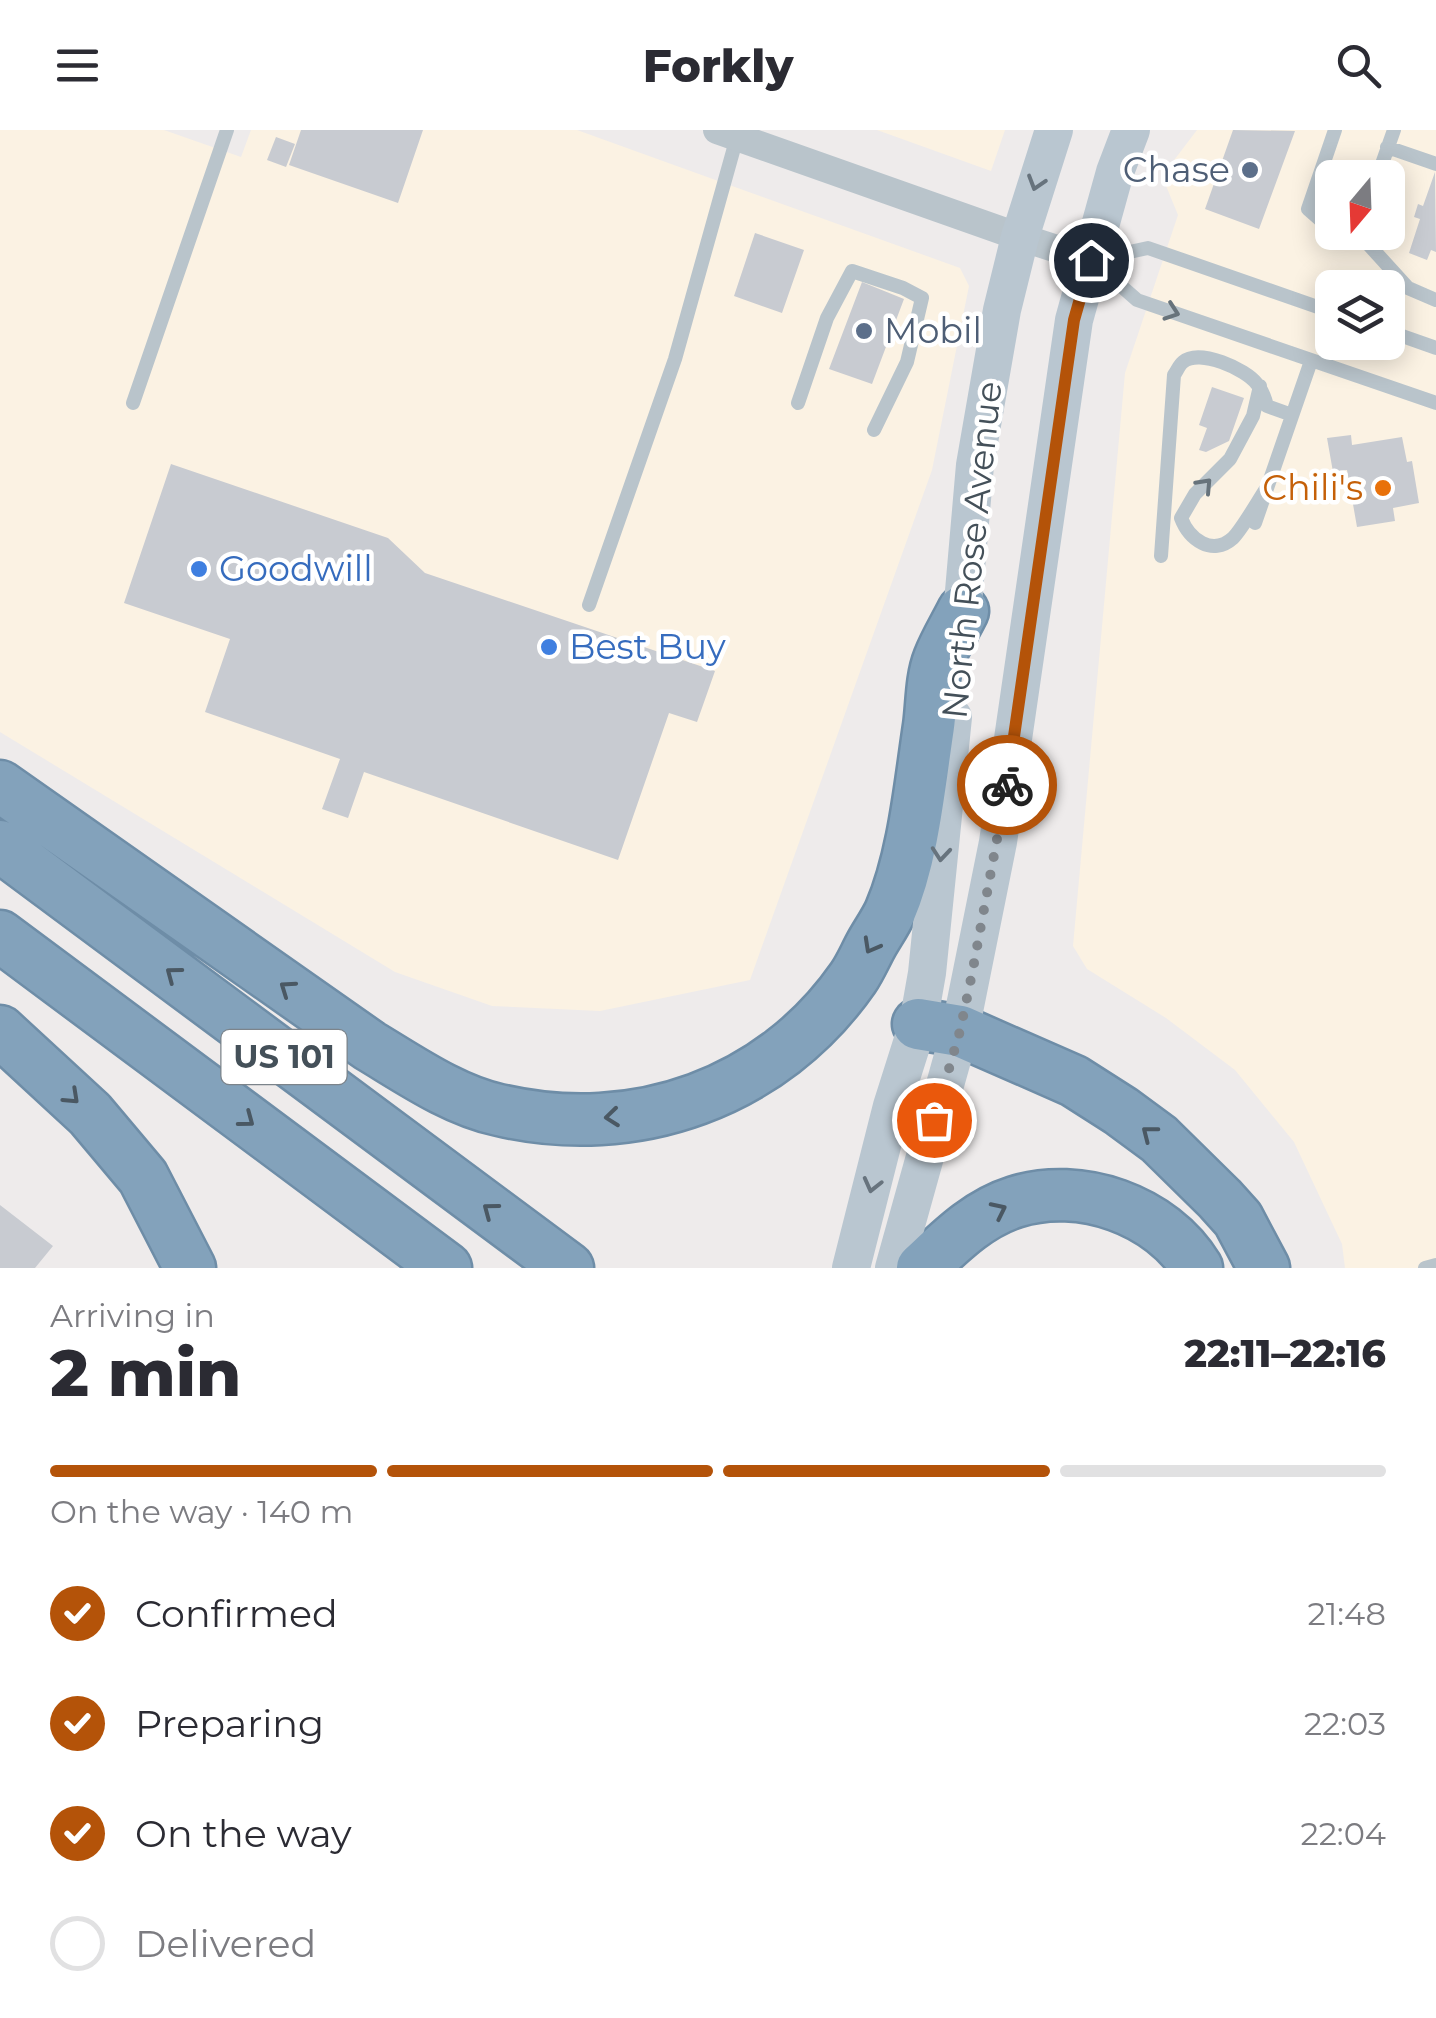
<!DOCTYPE html>
<meta charset="utf-8">
<style>
:root{--surface:#fff;--page:#f2f2f3;--text:#2b2b33;--muted:#7c7c81;--line:#e1e1e2;--accent:#b45309}
body{margin:0;font-family:Montserrat,sans-serif;background:var(--page);color:var(--text);height:100vh;display:flex;flex-direction:column;font-size:38px;white-space:nowrap}
*{box-sizing:border-box;margin:0}
p{font-size:32px;color:var(--muted)}
.icon{flex:none;width:55px;height:55px;fill:none;stroke:currentColor;stroke-width:2;stroke-linecap:round;stroke-linejoin:round}
.map{position:relative;height:1138px;overflow:hidden}
.side{display:flex;flex-direction:column;background:var(--surface);flex:1}
.side>*{flex:none}
.needle{width:65px;rotate:199deg}
.tools{position:absolute;left:1315px;top:30px;display:grid;gap:20px}
.tools a{display:grid;place-items:center;width:90px;height:90px;border-radius:15px;background:var(--surface);box-shadow:0 5px 25px #0003;font-size:50px}
.pin{position:absolute;display:grid;place-items:center;width:85px;height:85px;color:#fff;margin:-42px;border:5px solid #fff;border-radius:50%;box-shadow:0 2px 10px #0007}
.courier{position:absolute;display:grid;place-items:center;width:100px;height:100px;margin:-50px;border:8px solid #b45309;border-radius:50%;background:#fff;color:#222;box-shadow:0 2px 12px #0007}
.overview em{font-style:normal;font-weight:800}
.overview div{display:flex;flex-direction:column-reverse}
.overview{display:flex;align-items:center;justify-content:space-between;height:170px;padding:0 50px}
h1{font-size:65px;font-weight:800;line-height:75px}
.bar{display:grid;grid-template-columns:repeat(4,1fr);gap:15px 10px;align-content:center;height:120px;padding:0 50px}
.bar i{height:12px;border-radius:8px;background:var(--line)}
.bar .on{background:var(--accent)}
.bar p{grid-column:span 4}
ol{padding:0 50px;list-style:none}
li{display:flex;align-items:center;gap:30px;height:110px}
li p{margin-inline-start:auto}
li .icon{padding:10px;border-radius:50%;background:var(--accent);color:#fff;stroke-width:4}
li:last-child{color:var(--muted)}
li i{width:55px;height:55px;border:5px solid var(--line);border-radius:50%}
header{display:flex;justify-content:space-between;align-items:center;height:130px;padding:0 50px;background:var(--surface);font-size:45px;font-weight:800}
.map>svg:first-child{display:block}
.commercial{fill:#fbf2e3;fill-rule:evenodd}
.building{fill:#c8cbd1}
.lines{fill:none;stroke-linecap:round;stroke-linejoin:round}
.highway-casing{stroke:#6e8da7;stroke-width:55}
.lane{stroke:#b9c4cb;stroke-width:14}
.street{stroke:#b9c4cb;stroke-width:28}
.secondary{stroke:#b9c6d0;stroke-width:38}
.highway{stroke:#83a2bb;stroke-width:50}
.oneway{stroke:#67737d}
.oneway2{stroke:#67737b}
.oneway3{stroke:#4a5863}
.done{stroke:#80868c;stroke-width:10;stroke-dasharray:0 18}
.route{stroke:#b45309;stroke-width:12}
.service-dot{fill:#5c6f8a;stroke:#fff;stroke-width:4}
.food-dot{fill:#e8710a;stroke:#fff;stroke-width:4}
.shop-dot{fill:#3f7fe0;stroke:#fff;stroke-width:4}
.labels{text-anchor:middle;stroke-width:9;stroke-linejoin:round;paint-order:stroke}
.shield{fill:#fff;stroke:#7c848b;stroke-width:2.5}
.shield-label{font-size:32px;font-weight:bold;fill:#445059}
.service-label{font-size:35px;fill:#4e5e75;stroke:#fff;text-anchor:end}
.food-label{font-size:35px;fill:#c56008;stroke:#fff;text-anchor:end}
.street-label{font-size:35px;fill:#445059;stroke:#fff}
.shop-label{font-size:35px;fill:#366cbe;stroke:#fff;text-anchor:start}
</style>
<header><svg class="icon" aria-label="menu" viewBox="0 0 24 24"><path d="M4 6h16M4 12h16M4 18h16"/></svg>Forkly<svg class="icon" aria-label="search" viewBox="0 0 24 24"><circle cx="10" cy="10" r="6"/><path d="M15 15l6 6"/></svg></header>
<div class="map">
<svg width="1436" height="1138" viewBox="0 0 1436 1138">
<rect width="100%" height="100%" fill="#eeebeb"/>
<path class="commercial" d="M 0,0 L 164,0 L 241,27 L 251,0 L 577,0 L 960,138 L 969,156 L 932,340 L 750,850 L 600,881 L 492,876 L 395,842 L 0,602 Z
M 877,0 L 1005,0 L 991,41 Z
M 1197,0 L 1436,0 L 1436,1138 L 1345,1138 L 1342,1114 L 1294,1012 L 1235,940 L 1166,888 L 1087,839 L 1073,816 L 1125,243 L 1178,85 L 1162,46 ZM 1332,48 L 1388,48 L 1388,102 L 1332,102 ZM 1332,158 L 1388,158 L 1388,212 L 1332,212 Z"/>
<path class="building" d="M 301,0 L 423,0 L 398,73 L 289,35 Z
M 1233,0 L 1295,1 L 1259,99 L 1205,79 Z
M 276,7 L 295,14 L 286,37 L 267,30 Z
M 1435,42 L 1436,122 L 1431,120 L 1427,130 L 1409,123 L 1420,89 L 1414,87 L 1418,74 L 1423,76 Z
M 755,103 L 804,120 L 782,183 L 734,166 Z
M 862,152 L 904,169 L 872,254 L 829,239 Z
M 1212,257 L 1244,268 L 1229,311 L 1206,322 L 1199,320 L 1207,298 L 1199,295 Z
M 1351,305 L 1352,315 L 1402,307 L 1407,332 L 1412,331 L 1419,373 L 1393,378 L 1395,391 L 1357,397 L 1347,340 L 1333,342 L 1327,308 Z
M 171,334 L 388,408 L 425,443 L 715,541 L 697,592 L 669,583 L 618,730 L 364,642 L 348,688 L 322,679 L 340,629 L 205,582 L 230,509 L 124,473 Z
M 0,1075 L 53,1116 L 35,1138 L 0,1138 Z"/>
<g class="lines">
<g class="highway-casing">
<path id="highway" d="M 0,656 L 370,916 C 410,940 453,970 499,980 C 635,1012 773,963 853,848 C 860,838 865,826 871,815 C 877,804 885,793 890,782 C 914,726 920,656 929,596 C 932,575 931,549 939,529 C 945,513 955,497 963,481
M 0,716 L 568,1138
M 0,806 L 446,1138
M 918,894 L 960,901 L 1074,951 L 1121,981 L 1159,1009 L 1220,1069 L 1238,1089 L 1264,1138
M 0,901 L 90,984 L 143,1047 L 190,1138
M 922,1138 C 950,1112 977,1084 1015,1072 C 1080,1051 1162,1080 1197,1138"/>
</g>
<path class="lane" d="M 1387,17 L 1436,34
M 1377,48 L 1394,0
M 1332,96 L 1325,94 L 1308,79 L 1335,0
M 1355,102 L 1359,104 L 1408,158 L 1436,170
M 1097,129 L 1148,118 L 1332,182
M 1096,134 L 1137,170 L 1436,273
M 1388,201 L 1436,218
M 1260,256 L 1253,286 L 1230,329 L 1195,364 L 1181,388 C 1189,409 1212,427 1233,408 C 1242,399 1258,371 1266,359
M 133,273 L 227,0
M 798,273 L 827,188 L 852,141 L 903,158 L 922,168 L 907,232 L 874,300
M 1255,393 L 1311,231
M 1161,426 L 1174,245 C 1177,241 1179,235 1183,232 C 1199,218 1246,239 1257,254 C 1262,260 1265,268 1267,276 L 1292,285
M 589,475 L 675,229 L 737,7
M 1425,1138 L 1436,1135"/>
<path class="street" d="M 717,0 L 1020,107 L 1091,130"/>
<path class="secondary" d="M 960,507 L 975,335 L 1002,180 L 1020,107 L 1054,0
M 851,1138 L 892,976 L 918,894 L 927,843 L 953,587
M 894,1138 L 960,901 L 998,712 L 1074,190 L 1115,42 L 1131,0"/>
<use href="#highway" class="highway"/>
</g>
<defs><path id="oneway-chevron" d="M-2-3.5L2.5 0L-2 3.5" fill="none" stroke-width="1.6" stroke-linecap="round" stroke-linejoin="round" transform="scale(2.5)"/></defs>
<g class="oneway">
<use href="#oneway-chevron" transform="translate(1036 53) rotate(107)"/>
<use href="#oneway-chevron" transform="translate(941 724) rotate(95)"/>
<use href="#oneway-chevron" transform="translate(872 1055) rotate(104)"/>
</g>
<g class="oneway2">
<use href="#oneway-chevron" transform="translate(1172 182) rotate(19)"/>
<use href="#oneway-chevron" transform="translate(1205 355) rotate(-47)"/>
</g>
<g class="oneway3">
<use href="#oneway-chevron" transform="translate(871 816) rotate(119)"/>
<use href="#oneway-chevron" transform="translate(173 844) rotate(-143)"/>
<use href="#oneway-chevron" transform="translate(287 858) rotate(-145)"/>
<use href="#oneway-chevron" transform="translate(72 967) rotate(43)"/>
<use href="#oneway-chevron" transform="translate(612 987) rotate(174)"/>
<use href="#oneway-chevron" transform="translate(247 990) rotate(37)"/>
<use href="#oneway-chevron" transform="translate(1149 1003) rotate(-142)"/>
<use href="#oneway-chevron" transform="translate(490 1080) rotate(-143)"/>
<use href="#oneway-chevron" transform="translate(999 1080) rotate(-26)"/>
</g>
<g class="lines">
<path class="done" d="M 934,990 L 960,901 L 972,844 L 1007,655"/>
<path class="route" d="M 1007,655 L 1074,190 L 1091,130"/>
</g>
<g class="service-dot">
<circle cx="1250" cy="40" r="10"/>
<circle cx="864" cy="201" r="10"/>
</g>
<circle class="food-dot" cx="1383" cy="358" r="10"/>
<g class="shop-dot">
<circle cx="199" cy="439" r="10"/>
<circle cx="549" cy="517" r="10"/>
</g>
<g class="labels">
<rect class="shield" x="221.5" y="900" width="125" height="54" rx="8"/>
<g class="shield-label">
<text x="284" y="938">US 101</text>
</g>
<g class="service-label">
<text x="1230" y="52">Chase</text>
<text x="884" y="213" text-anchor="start">Mobil</text>
</g>
<g class="food-label">
<text x="1363" y="370">Chili's</text>
</g>
<g class="street-label">
<text transform="translate(972 420) rotate(-84)" y="12">North Rose Avenue</text>
</g>
<g class="shop-label">
<text x="219" y="451">Goodwill</text>
<text x="569" y="529">Best Buy</text>
</g>
</g>
</svg>
<div class="tools">
<a><svg class="needle" viewBox="-14 -14 28 28"><path d="M0-13l5 13h-10z" fill="#e53935"/><path d="M0 13l5-13h-10z" fill="#7c7c81"/></svg></a>
<a><svg class="icon" aria-label="layers" viewBox="0 0 24 24"><path d="M12 4l9 5-9 5-9-5zM3 14l9 5 9-5"/></svg></a>
</div>
<div class="pin" style="left:934px;top:990px;background:#ea580c"><svg class="icon" aria-label="bag" viewBox="0 0 24 24"><path d="M5 8h14l-1 12H6zM9 8a3 3 0 0 1 6 0"/></svg></div>
<div class="pin" style="left:1091px;top:130px;background:#1f2937"><svg class="icon" aria-label="home" viewBox="0 0 24 24"><path d="M3 11l9-7 9 7M6 9v11h12V9"/></svg></div>
<div class="courier" style="left:1007px;top:655px"><svg class="icon" aria-label="bike" viewBox="0 0 24 24"><circle cx="6" cy="16" r="4"/><circle cx="18" cy="16" r="4"/><path d="M6 16l4-8h5l3 8M10 8l3 8H6M13 5h3"/></svg></div>
</div>
<section class="side">
<div class="overview"><div><h1>2 min</h1><p>Arriving in</p></div><em>22:11–22:16</em></div>
<div class="bar"><i class="on"></i><i class="on"></i><i class="on"></i><i></i><p>On the way · 140 m</p></div>
<ol>
<li><svg class="icon" aria-label="check" viewBox="0 0 24 24"><path d="M5 12l5 5 9-10"/></svg>Confirmed<p>21:48</p></li>
<li><svg class="icon" aria-label="check" viewBox="0 0 24 24"><path d="M5 12l5 5 9-10"/></svg>Preparing<p>22:03</p></li>
<li><svg class="icon" aria-label="check" viewBox="0 0 24 24"><path d="M5 12l5 5 9-10"/></svg>On the way<p>22:04</p></li>
<li><i></i>Delivered</li>
</ol>
</section>
